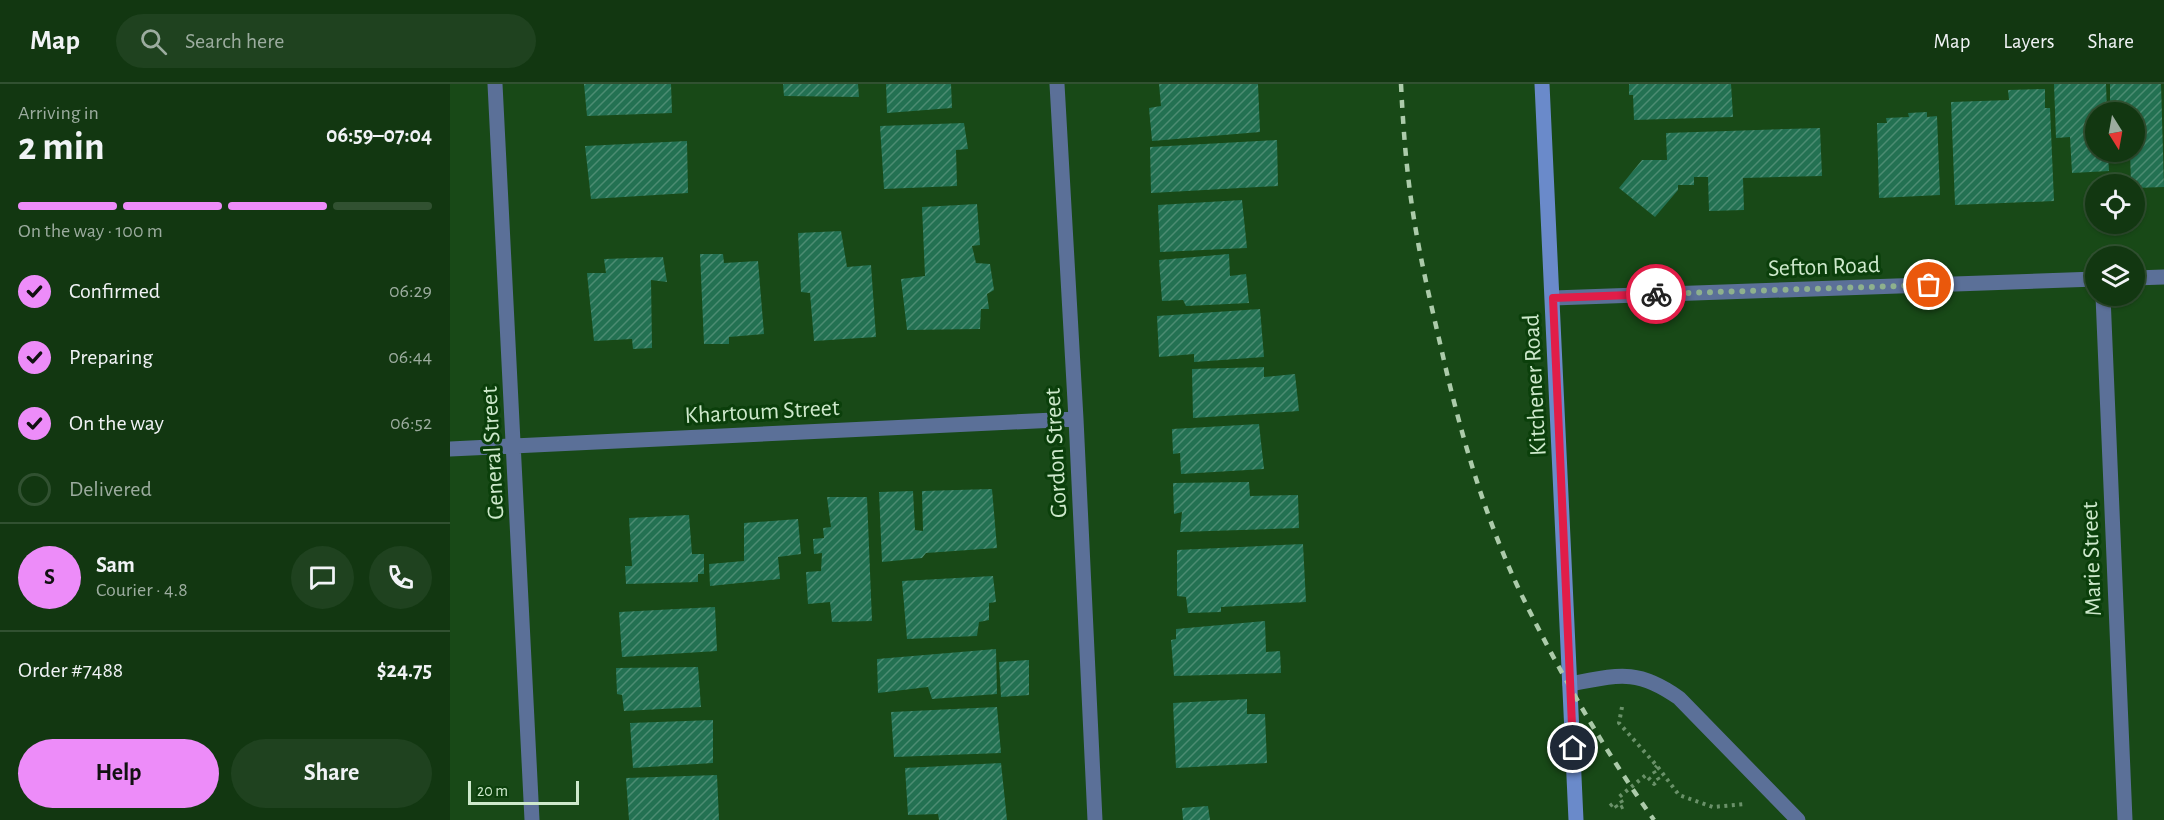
<!DOCTYPE html>
<meta charset="utf-8">
<style>
:root{--surface:#123711;--page:#1f421f;--text:#f1f3f6;--muted:#9cac9f;--line:#315131;--accent:#ed8cf9}
body{margin:0;font-family:"Alegreya Sans",sans-serif;background:var(--page);color:var(--text);height:100vh;display:flex;flex-direction:column;font-size:22px;white-space:nowrap}
*{box-sizing:border-box;margin:0}
p{font-size:20px;color:var(--muted)}
.icon{flex:none;width:33px;height:33px;fill:none;stroke:currentColor;stroke-width:2;stroke-linecap:round;stroke-linejoin:round}
.map{position:relative;flex:1;overflow:hidden}
.drawer{display:flex;flex-direction:column;background:var(--surface);width:450px}
.drawer>*{flex:none}
.needle{width:39px;rotate:169deg}
.controls{position:absolute;left:1635px;top:18px;display:grid;gap:12px}
.controls a{display:grid;place-items:center;width:60px;height:60px;border-radius:50%;background:var(--surface);box-shadow:0 2px 4px #0004,0 0 0 2px var(--line);font-size:30px}
.scale{position:absolute;left:18px;bottom:15px;width:111px;box-sizing:border-box;padding-left:6px;border:3px solid #cee9cc;border-top:0;font-size:16px;line-height:21px;white-space:nowrap;color:#cee9cc;-webkit-text-stroke:4px #0b3f0b;paint-order:stroke}
.pin{position:absolute;display:grid;place-items:center;width:51px;height:51px;color:#fff;margin:-26px;border:3px solid #fff;border-radius:50%;box-shadow:0 2px 6px #0007}
.courier{position:absolute;display:grid;place-items:center;width:60px;height:60px;margin:-30px;border:4px solid #e11d48;border-radius:50%;background:#fff;color:#222;box-shadow:0 2px 8px #0007}
.overview em{font-style:normal;font-weight:700}
.overview div{display:flex;flex-direction:column-reverse}
.overview{display:flex;align-items:center;justify-content:space-between;height:102px;padding:0 18px}
h1{font-size:39px;font-weight:700;line-height:45px}
.bar{display:grid;grid-template-columns:repeat(4,1fr);gap:9px 6px;align-content:center;height:72px;padding:0 18px}
.bar i{height:8px;border-radius:4px;background:var(--line)}
.bar .active{background:var(--accent)}
.bar p{grid-column:span 4}
.line{display:flex;align-items:center;gap:15px;padding:0 18px;border-top:2px solid var(--line)}
.line div{flex:1}
.round{display:grid;place-items:center;flex:none;width:63px;height:63px;border-radius:32px;background:var(--page)}
ol{padding:0 18px;list-style:none}
li{display:flex;align-items:center;gap:18px;height:66px}
li p{margin-inline-start:auto}
li .icon{padding:6px;border-radius:50%;background:var(--accent);color:#111;stroke-width:4}
li:last-child{color:var(--muted)}
li i{width:33px;height:33px;border:3px solid var(--line);border-radius:50%}
.button{display:flex;gap:12px;margin-top:auto;padding:12px 18px}
.button a{flex:1;height:69px;border-radius:36px;background:var(--accent);color:#111;font-size:24px;font-weight:700;line-height:69px;text-align:center}
.button a+a{background:var(--page);color:var(--text)}
header{display:flex;align-items:center;gap:36px;box-sizing:border-box;height:84px;padding:0 30px;background:var(--surface);border-bottom:2px solid var(--line)}
header strong{font-size:28px}
nav{display:flex;gap:33px;margin-inline-start:auto;font-size:21px}
.search{width:420px;height:54px;background:var(--page);display:flex;align-items:center;gap:15px;box-sizing:border-box;padding:0 21px;border-radius:33px;color:var(--muted);font-size:22px}
main{display:flex;flex:1;min-height:0}
.map>svg:first-child{display:block}
.building{fill:url(#building-hatch)}
.lines{fill:none;stroke-linecap:round;stroke-linejoin:round}
.path{stroke:#6a9169;stroke-width:4;stroke-dasharray:3 4.5;stroke-linecap:butt}
.minor{stroke:#5b7098;stroke-width:15}
.secondary{stroke:#6a8aca;stroke-width:15}
.rail{stroke:#accbaa;stroke-width:4.5;stroke-dasharray:8 8;stroke-linecap:butt}
.done{stroke:#8eb18d;stroke-width:6;stroke-dasharray:0 10.8}
.route{stroke:#e11d48;stroke-width:8}
.labels{text-anchor:middle;stroke-width:6;stroke-linejoin:round;paint-order:stroke}
.street-label{font-size:24px;fill:#cee9cc;stroke:#0b3f0b}
</style>
<header>
<strong>Map</strong>
<div class="search"><svg class="icon" aria-label="search" viewBox="0 0 24 24"><circle cx="10" cy="10" r="6"/><path d="M15 15l6 6"/></svg>Search here</div>
<nav><a>Map</a><a>Layers</a><a>Share</a></nav>
</header>
<main>
<section class="drawer">
<div class="overview"><div><h1>2 min</h1><p>Arriving in</p></div><em>06:59–07:04</em></div>
<div class="bar"><i class="active"></i><i class="active"></i><i class="active"></i><i></i><p>On the way · 100 m</p></div>
<ol>
<li><svg class="icon" aria-label="check" viewBox="0 0 24 24"><path d="M5 12l5 5 9-10"/></svg>Confirmed<p>06:29</p></li>
<li><svg class="icon" aria-label="check" viewBox="0 0 24 24"><path d="M5 12l5 5 9-10"/></svg>Preparing<p>06:44</p></li>
<li><svg class="icon" aria-label="check" viewBox="0 0 24 24"><path d="M5 12l5 5 9-10"/></svg>On the way<p>06:52</p></li>
<li><i></i>Delivered</li>
</ol>
<div class="line" style="height:108px"><b class="round" style="background:var(--accent);color:#111">S</b><div><b>Sam</b><p>Courier · 4.8</p></div><a class="round"><svg class="icon" aria-label="chat" viewBox="0 0 24 24"><path d="M4 5h16v11H9l-5 4z"/></svg></a><a class="round"><svg class="icon" aria-label="phone" viewBox="0 0 24 24"><path d="M5 4h4l2 5-3 2q2 4 5 5l2-3 5 2v4C11 20 4 13 5 4z"/></svg></a></div>
<div class="line" style="height:78px"><div>Order #7488</div><b>$24.75</b></div>
<div class="button"><a>Help</a><a>Share</a></div>
</section>
<div class="map">
<svg width="1714" height="736" viewBox="0 0 1714 736">
<defs>
<pattern id="building-hatch" width="6" height="6" patternUnits="userSpaceOnUse" patternTransform="scale(1.5)"><rect width="6" height="6" fill="#237152"/><path d="M-1 1l2-2M0 6l6-6M5 7l2-2" fill="none" stroke="#4c8c72"/></pattern>
</defs>
<rect width="100%" height="100%" fill="#184917"/>
<path class="building" d="M 134,0 L 221,0 L 222,29 L 137,32 Z
M 333,0 L 408,0 L 409,13 L 334,12 Z
M 436,0 L 501,0 L 502,24 L 437,29 Z
M 709,0 L 808,0 L 810,48 L 702,57 L 699,24 L 711,22 Z
M 1179,0 L 1281,0 L 1283,33 L 1184,36 L 1183,11 L 1179,11 Z
M 1604,0 L 1656,0 L 1657,28 L 1646,28 L 1646,68 L 1658,68 L 1659,87 L 1622,89 L 1620,53 L 1606,54 Z
M 1660,0 L 1711,0 L 1714,103 L 1684,104 L 1684,100 L 1681,100 L 1680,68 L 1684,68 L 1684,28 L 1679,28 L 1679,24 L 1660,25 Z
M 1595,5 L 1595,24 L 1600,24 L 1604,117 L 1505,121 L 1501,18 L 1559,16 L 1558,6 Z
M 1477,28 L 1477,33 L 1487,32 L 1490,111 L 1429,114 L 1427,39 L 1437,39 L 1436,34 L 1459,33 L 1458,29 Z
M 514,39 L 518,65 L 506,66 L 507,102 L 434,105 L 430,42 Z
M 1370,44 L 1372,92 L 1293,94 L 1294,126 L 1259,127 L 1258,93 L 1244,93 L 1244,101 L 1228,101 L 1228,106 L 1205,133 L 1169,104 L 1192,76 L 1217,76 L 1216,49 Z
M 827,56 L 828,102 L 701,109 L 700,63 Z
M 237,57 L 238,109 L 141,115 L 135,62 Z
M 792,116 L 797,164 L 710,168 L 708,121 Z
M 527,120 L 530,161 L 522,162 L 526,179 L 540,180 L 544,206 L 537,210 L 539,225 L 531,225 L 530,245 L 457,246 L 451,195 L 475,192 L 472,123 Z
M 391,147 L 397,183 L 421,181 L 426,253 L 364,257 L 360,209 L 351,208 L 348,149 Z
M 250,170 L 273,170 L 274,179 L 308,177 L 314,250 L 279,253 L 279,260 L 254,260 Z
M 779,170 L 780,192 L 796,190 L 799,219 L 736,222 L 733,216 L 712,217 L 709,176 Z
M 213,173 L 217,198 L 201,196 L 202,264 L 183,265 L 182,255 L 144,257 L 137,189 L 156,189 L 154,175 Z
M 810,225 L 814,273 L 744,278 L 744,270 L 709,273 L 707,232 Z
M 814,283 L 814,293 L 845,290 L 849,327 L 743,334 L 742,285 Z
M 809,340 L 814,385 L 731,390 L 730,369 L 723,370 L 722,345 Z
M 799,398 L 800,412 L 848,411 L 849,444 L 730,448 L 732,428 L 724,430 L 723,399 Z
M 542,405 L 547,464 L 476,469 L 472,474 L 432,478 L 429,408 L 463,407 L 465,446 L 473,447 L 472,407 Z
M 377,413 L 417,413 L 422,537 L 382,538 L 380,518 L 358,520 L 356,488 L 371,487 L 372,469 L 364,470 L 363,455 L 374,454 L 373,444 L 381,443 Z
M 239,431 L 242,470 L 254,470 L 254,490 L 248,490 L 248,498 L 176,500 L 175,482 L 182,482 L 179,434 Z
M 348,435 L 351,470 L 328,473 L 330,495 L 260,502 L 259,480 L 294,477 L 294,439 Z
M 853,460 L 856,518 L 771,523 L 771,528 L 738,529 L 736,513 L 727,512 L 727,466 Z
M 543,492 L 546,518 L 539,519 L 539,536 L 529,538 L 527,552 L 457,555 L 452,497 Z
M 265,523 L 267,567 L 172,573 L 169,528 Z
M 815,537 L 816,568 L 830,567 L 831,589 L 724,592 L 721,556 L 726,555 L 726,545 Z
M 546,565 L 547,610 L 482,615 L 478,603 L 428,609 L 427,575 Z
M 579,576 L 579,611 L 551,613 L 549,578 Z
M 248,583 L 251,623 L 174,627 L 172,611 L 167,610 L 166,584 Z
M 797,615 L 797,630 L 815,630 L 817,679 L 726,684 L 723,619 Z
M 547,623 L 551,669 L 444,673 L 441,628 Z
M 263,636 L 263,679 L 183,684 L 180,639 Z
M 551,679 L 557,736 L 489,736 L 488,730 L 458,731 L 455,684 Z
M 267,691 L 269,736 L 179,736 L 176,694 Z
M 758,722 L 760,736 L 733,736 L 732,724 Z"/>
<g class="lines">
<path class="path" d="M 1172,623 L 1169,639 L 1207,682 L 1229,711 L 1263,723 L 1295,720
M 1160,722 L 1164,719 L 1168,725 L 1174,722 L 1169,713 L 1196,691 L 1204,700 L 1209,696 L 1203,686 L 1207,682"/>
<path class="minor" d="M 45,0 L 82,736
M 607,0 L 626,335 L 645,736
M 1684,194 L 1714,193
M 1653,212 L 1675,736
M 1103,214 L 1646,195
M 0,365 L 626,335
M 1120,600 C 1168,591 1187,584 1229,614 L 1348,736"/>
<path class="secondary" d="M 1092,0 L 1126,736"/>
<path class="rail" d="M 951,0 C 953,41 956,82 962,122 C 969,171 981,220 992,268 C 1012,356 1038,445 1079,526 C 1115,598 1157,670 1204,736"/>
</g>
<g class="lines">
<path class="done" d="M 1206,210 L 1479,201"/>
<path class="route" d="M 1123,664 L 1103,214 L 1206,210"/>
</g>
<g class="labels">
<g class="street-label">
<text transform="translate(1374 182) rotate(-2)" y="8">Sefton Road</text>
<text transform="translate(1084 301) rotate(-93)" y="8">Kitchener Road</text>
<text transform="translate(312 327) rotate(-3)" y="8">Khartoum Street</text>
<text transform="translate(42 369) rotate(-93)" y="8">General Street</text>
<text transform="translate(605 369) rotate(-93)" y="8">Gordon Street</text>
<text transform="translate(1641 475) rotate(-92)" y="8">Marie Street</text>
</g>
</g>
</svg>
<div class="controls">
<a><svg class="needle" viewBox="-14 -14 28 28"><path d="M0-13l5 13h-10z" fill="#e53935"/><path d="M0 13l5-13h-10z" fill="#9cac9f"/></svg></a>
<a><svg class="icon" aria-label="locate" viewBox="0 0 24 24"><circle cx="12" cy="12" r="6"/><path d="M12 2v4M12 18v4M2 12h4M18 12h4"/></svg></a>
<a><svg class="icon" aria-label="layers" viewBox="0 0 24 24"><path d="M12 4l9 5-9 5-9-5zM3 14l9 5 9-5"/></svg></a>
</div>
<div class="scale">20 m</div>
<div class="pin" style="left:1479px;top:201px;background:#ea580c"><svg class="icon" aria-label="bag" viewBox="0 0 24 24"><path d="M5 8h14l-1 12H6zM9 8a3 3 0 0 1 6 0"/></svg></div>
<div class="pin" style="left:1123px;top:664px;background:#1f2937"><svg class="icon" aria-label="home" viewBox="0 0 24 24"><path d="M3 11l9-7 9 7M6 9v11h12V9"/></svg></div>
<div class="courier" style="left:1206px;top:210px"><svg class="icon" aria-label="bike" viewBox="0 0 24 24"><circle cx="6" cy="16" r="4"/><circle cx="18" cy="16" r="4"/><path d="M6 16l4-8h5l3 8M10 8l3 8H6M13 5h3"/></svg></div>
</div>
</main>
